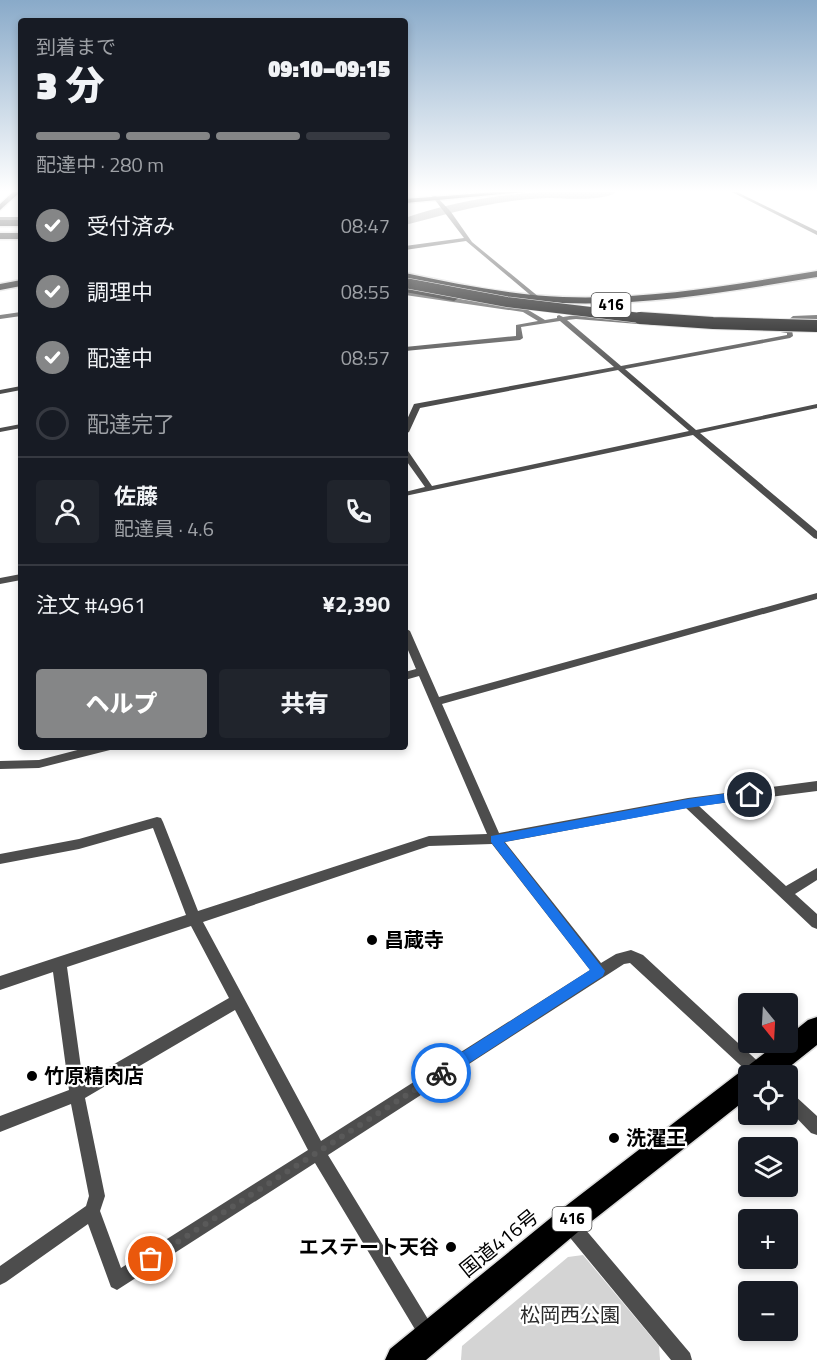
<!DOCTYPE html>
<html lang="ja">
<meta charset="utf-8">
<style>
:root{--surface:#171b24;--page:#20242c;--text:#f1f3f6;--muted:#9ea1a6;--line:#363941;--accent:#858687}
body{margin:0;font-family:"Titillium Web","Noto Sans JP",sans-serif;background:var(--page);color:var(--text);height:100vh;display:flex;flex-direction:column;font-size:22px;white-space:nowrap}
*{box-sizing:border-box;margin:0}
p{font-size:20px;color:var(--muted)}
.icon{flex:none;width:33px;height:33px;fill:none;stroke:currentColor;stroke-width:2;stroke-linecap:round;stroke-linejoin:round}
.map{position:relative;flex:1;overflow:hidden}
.details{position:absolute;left:18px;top:18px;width:390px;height:732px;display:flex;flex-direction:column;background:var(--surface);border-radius:6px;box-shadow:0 3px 9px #0003}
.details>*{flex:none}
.needle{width:39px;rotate:162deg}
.tools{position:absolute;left:738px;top:993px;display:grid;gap:12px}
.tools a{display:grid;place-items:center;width:60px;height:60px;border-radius:6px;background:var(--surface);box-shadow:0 3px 9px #0003;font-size:30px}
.pin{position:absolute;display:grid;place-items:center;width:51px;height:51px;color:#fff;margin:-26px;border:3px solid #fff;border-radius:50%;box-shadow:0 2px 6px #0007}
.courier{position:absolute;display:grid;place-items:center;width:60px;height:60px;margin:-30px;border:4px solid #1a73e8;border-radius:50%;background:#fff;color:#222;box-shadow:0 2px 8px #0007}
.head em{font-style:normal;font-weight:800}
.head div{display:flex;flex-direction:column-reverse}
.head{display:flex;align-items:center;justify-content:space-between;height:102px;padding:0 18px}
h1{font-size:39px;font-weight:800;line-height:45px}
.bar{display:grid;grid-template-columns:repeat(4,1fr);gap:9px 6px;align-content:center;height:72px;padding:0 18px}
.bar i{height:8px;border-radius:4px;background:var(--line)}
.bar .on{background:var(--accent)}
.bar p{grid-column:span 4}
.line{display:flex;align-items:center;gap:15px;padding:0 18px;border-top:2px solid var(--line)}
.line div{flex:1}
.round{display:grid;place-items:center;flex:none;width:63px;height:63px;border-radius:6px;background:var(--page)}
ol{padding:0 18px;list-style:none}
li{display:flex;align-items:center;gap:18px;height:66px}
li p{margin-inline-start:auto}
li .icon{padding:6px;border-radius:50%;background:var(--accent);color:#fff;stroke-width:4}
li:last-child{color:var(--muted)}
li i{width:33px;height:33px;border:3px solid var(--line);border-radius:50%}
.button{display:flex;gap:12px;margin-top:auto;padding:12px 18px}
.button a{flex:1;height:69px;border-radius:6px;background:var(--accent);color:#fff;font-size:24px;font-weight:800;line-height:69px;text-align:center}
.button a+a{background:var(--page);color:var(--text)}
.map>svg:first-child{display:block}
.green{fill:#d4d4d4}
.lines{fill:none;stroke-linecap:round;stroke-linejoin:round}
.river{fill:#9b9b9b;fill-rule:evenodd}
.major-casing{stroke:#dbdbdb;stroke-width:3}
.highway-casing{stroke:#dbdbdb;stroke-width:3}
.minor{fill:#4d4d4d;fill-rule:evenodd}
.major{fill:#000;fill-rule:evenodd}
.highway{fill:#000;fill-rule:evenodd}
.highway-bridge-far1-casing{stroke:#dbdbdb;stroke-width:11;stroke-linecap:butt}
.highway-bridge-casing{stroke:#dbdbdb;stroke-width:14;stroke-linecap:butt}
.highway-bridge-far1{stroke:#000;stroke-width:10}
.highway-bridge{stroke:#000;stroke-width:12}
.route{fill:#1a73e8}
.done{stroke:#595959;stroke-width:6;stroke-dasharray:0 10.8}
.poi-dot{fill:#000;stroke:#fff;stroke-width:2}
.labels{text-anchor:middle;stroke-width:4.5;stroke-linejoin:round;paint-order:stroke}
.shield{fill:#fff;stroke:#4c4c4c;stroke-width:1.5}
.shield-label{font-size:15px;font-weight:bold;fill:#000}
.near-poi-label{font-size:20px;font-weight:bold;fill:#000;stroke:#fff;text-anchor:start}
.near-street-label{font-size:20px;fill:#000;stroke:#fff}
.near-park-label{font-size:20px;fill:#2b2b2b;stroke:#fff}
</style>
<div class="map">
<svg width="817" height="1360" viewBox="0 0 817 1360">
<rect width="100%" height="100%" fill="#fff"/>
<path class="green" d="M 583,1255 L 659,1346 L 660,1360 L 461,1360 L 462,1346 L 568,1257 Z"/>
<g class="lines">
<path class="river" d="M 616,192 C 603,202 564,198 547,198 C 495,200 454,212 405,225 L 405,218 C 472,195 545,188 616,192 Z"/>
<g class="major-casing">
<path id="major" d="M 13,192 L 20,192 L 0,210 L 0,204 Z
M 497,192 L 523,192 L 405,203 L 405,199 Z
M 21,280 L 21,286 L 0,290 L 0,284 Z"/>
</g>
<g class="highway-casing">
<path id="highway" d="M 0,220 L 21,220 L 21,226 L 0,226 Z
M 0,233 L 21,233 L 21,239 L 0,239 Z
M 817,271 L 817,277 C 733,291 649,306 563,303 C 510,301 457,290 405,279 L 405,273 C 457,284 510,295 563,297 C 649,300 733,285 817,271 Z
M 405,286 L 454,295 L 459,298 L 454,301 L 405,292 Z
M 817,1017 L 817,1045 L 778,1076 L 748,1076 L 748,1098 L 578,1232 L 426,1360 L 385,1360 L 390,1349 L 558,1212 L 779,1042 L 788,1042 L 788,1036 L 808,1020 Z"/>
</g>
<path class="minor" d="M 732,192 L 737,192 L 817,231 L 817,235 Z
M 432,196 L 436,196 L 451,212 L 472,242 L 545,302 L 545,304 L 541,304 L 466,241 L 405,250 L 405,246 L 464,238 Z
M 0,217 L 21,217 L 21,221 L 0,221 Z
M 405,291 L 525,308 L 545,320 L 557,318 L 557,316 L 559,315 L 563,317 L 576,315 L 652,322 L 653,323 L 650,325 L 576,319 L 567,320 L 621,366 L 787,335 L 787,333 L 774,331 L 773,330 L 776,328 L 792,330 L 793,336 L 790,338 L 625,369 L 696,430 L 817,404 L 817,408 L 700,433 L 817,531 L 817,539 L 814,538 L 693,435 L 405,496 L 405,492 L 425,487 L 405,459 L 405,451 L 408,451 L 432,486 L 689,431 L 618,370 L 420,408 L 409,432 L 405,434 L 405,424 L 414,404 L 614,367 L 560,321 L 521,327 L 523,338 L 520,340 L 405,351 L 405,347 L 516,336 L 516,325 L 538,321 L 523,312 L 405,295 Z
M 21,312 L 21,316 L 0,319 L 0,315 Z
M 817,315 L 817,319 L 795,320 L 789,324 L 786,322 L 793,316 Z
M 21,386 L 21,390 L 0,394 L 0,390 Z
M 21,424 L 21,428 L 0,432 L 0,428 Z
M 21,574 L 21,580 L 0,584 L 0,578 Z
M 817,593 L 817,599 L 442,704 L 499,833 L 688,798 L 817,781 L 817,791 L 699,806 L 786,886 L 817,868 L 817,880 L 795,894 L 817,914 L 817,929 L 812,927 L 686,808 L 505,842 L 601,963 L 616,954 L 631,950 L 643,955 L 764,1067 L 767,1072 L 765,1076 L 752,1076 L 630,963 L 624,964 L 328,1155 L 434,1329 L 437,1335 L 434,1341 L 428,1344 L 422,1341 L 315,1163 L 117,1290 L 111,1287 L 88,1224 L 6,1282 L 0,1285 L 0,1266 L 86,1206 L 89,1196 L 71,1104 L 0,1132 L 0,1116 L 69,1090 L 53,972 L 0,990 L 0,976 L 186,915 L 153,828 L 79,849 L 0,864 L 0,854 L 79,839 L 157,817 L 161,818 L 163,822 L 198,911 L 429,836 L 487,834 L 419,676 L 405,680 L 405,672 L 416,669 L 405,643 L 405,628 L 410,631 L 439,697 ZM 492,844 L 590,970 L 321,1141 L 203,922 L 429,846 ZM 191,926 L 229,998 L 83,1082 L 67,967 ZM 235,1010 L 308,1150 L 121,1268 L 100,1211 L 105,1196 L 85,1098 Z
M 89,747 L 112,747 L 110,750 L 106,751 L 39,768 L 0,769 L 0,761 L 39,760 Z
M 788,1091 L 793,1094 L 817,1116 L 817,1135 L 811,1133 L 788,1109 Z
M 568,1214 L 574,1216 L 690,1353 L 692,1360 L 671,1360 L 562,1228 L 560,1222 L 562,1216 Z"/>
<use href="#major" class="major"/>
<use href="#highway" class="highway"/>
<g class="highway-bridge-far1-casing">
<path id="highway-bridge-far1" d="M 405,283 L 507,302 L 657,320"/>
</g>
<g class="highway-bridge-casing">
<path id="highway-bridge" d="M 640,318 L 713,323 L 817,326"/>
</g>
<use href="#highway-bridge-far1" class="highway-bridge-far1"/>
<use href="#highway-bridge" class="highway-bridge"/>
</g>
<linearGradient id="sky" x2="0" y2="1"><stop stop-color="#89aac9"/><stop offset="0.5" stop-color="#fff"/><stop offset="1" stop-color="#fff" stop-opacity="0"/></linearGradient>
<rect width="817" height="382" fill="url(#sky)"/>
<path class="route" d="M 750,790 L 756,795 L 750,799 L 688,808 L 504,842 L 605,971 L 603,976 L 446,1078 L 441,1080 L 436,1078 L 434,1073 L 436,1069 L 590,970 L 491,842 L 491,836 L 688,799 Z"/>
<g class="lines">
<path class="done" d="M 151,1259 L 441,1073"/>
</g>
<g class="poi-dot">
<circle cx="372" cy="940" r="6"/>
<circle cx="32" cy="1076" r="6"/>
<circle cx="614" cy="1138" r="6"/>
<circle cx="451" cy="1247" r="6"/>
</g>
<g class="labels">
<g class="shield">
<rect x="591.5" y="293" width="39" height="24" rx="4.5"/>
<rect x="552.5" y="1207" width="39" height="24" rx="4.5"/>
</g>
<g class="shield-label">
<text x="611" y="310">416</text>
<text x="572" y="1224">416</text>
</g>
<g class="near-poi-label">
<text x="384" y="947">昌蔵寺</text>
<text x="44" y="1083">竹原精肉店</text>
<text x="626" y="1145">洗濯王</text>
<text x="439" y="1254" text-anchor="end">エステート天谷</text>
</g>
<g class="near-street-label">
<text transform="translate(499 1243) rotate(-39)" y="7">国道416号</text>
</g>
<g class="near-park-label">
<text x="570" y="1322">松岡西公園</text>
</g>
</g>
</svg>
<div class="tools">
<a><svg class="needle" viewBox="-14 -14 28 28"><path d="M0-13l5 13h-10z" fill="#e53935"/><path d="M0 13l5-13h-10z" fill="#9ea1a6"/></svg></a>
<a><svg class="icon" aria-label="locate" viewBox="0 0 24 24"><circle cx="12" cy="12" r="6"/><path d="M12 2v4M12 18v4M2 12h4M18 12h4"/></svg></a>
<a><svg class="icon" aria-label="layers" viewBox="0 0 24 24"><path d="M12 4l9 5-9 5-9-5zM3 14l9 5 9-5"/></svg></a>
<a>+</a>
<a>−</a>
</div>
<div class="pin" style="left:151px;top:1259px;background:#ea580c"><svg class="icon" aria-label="bag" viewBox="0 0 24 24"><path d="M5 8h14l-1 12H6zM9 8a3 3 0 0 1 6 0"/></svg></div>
<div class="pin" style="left:750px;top:795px;background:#1f2937"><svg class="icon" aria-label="home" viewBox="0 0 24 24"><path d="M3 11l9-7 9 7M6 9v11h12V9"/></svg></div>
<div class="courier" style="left:441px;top:1073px"><svg class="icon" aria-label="bike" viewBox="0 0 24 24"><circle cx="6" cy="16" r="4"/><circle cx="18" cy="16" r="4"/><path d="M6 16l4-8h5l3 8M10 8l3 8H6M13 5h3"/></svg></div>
<section class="details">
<div class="head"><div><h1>3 分</h1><p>到着まで</p></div><em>09:10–09:15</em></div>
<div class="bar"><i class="on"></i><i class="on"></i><i class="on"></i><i></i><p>配達中 · 280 m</p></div>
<ol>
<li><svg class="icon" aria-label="check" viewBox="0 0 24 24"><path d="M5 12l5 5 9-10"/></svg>受付済み<p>08:47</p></li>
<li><svg class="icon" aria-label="check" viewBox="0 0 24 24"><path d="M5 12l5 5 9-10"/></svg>調理中<p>08:55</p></li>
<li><svg class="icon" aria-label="check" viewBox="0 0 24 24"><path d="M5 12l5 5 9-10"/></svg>配達中<p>08:57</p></li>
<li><i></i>配達完了</li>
</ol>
<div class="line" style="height:108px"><a class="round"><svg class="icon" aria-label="person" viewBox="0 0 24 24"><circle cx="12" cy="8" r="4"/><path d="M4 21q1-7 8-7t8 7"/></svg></a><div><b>佐藤</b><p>配達員 · 4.6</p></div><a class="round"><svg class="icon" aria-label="phone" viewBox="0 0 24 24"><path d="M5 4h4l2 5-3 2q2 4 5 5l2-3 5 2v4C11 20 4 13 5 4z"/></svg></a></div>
<div class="line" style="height:78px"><div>注文 #4961</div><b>¥2,390</b></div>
<div class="button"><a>ヘルプ</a><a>共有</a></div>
</section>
</div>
